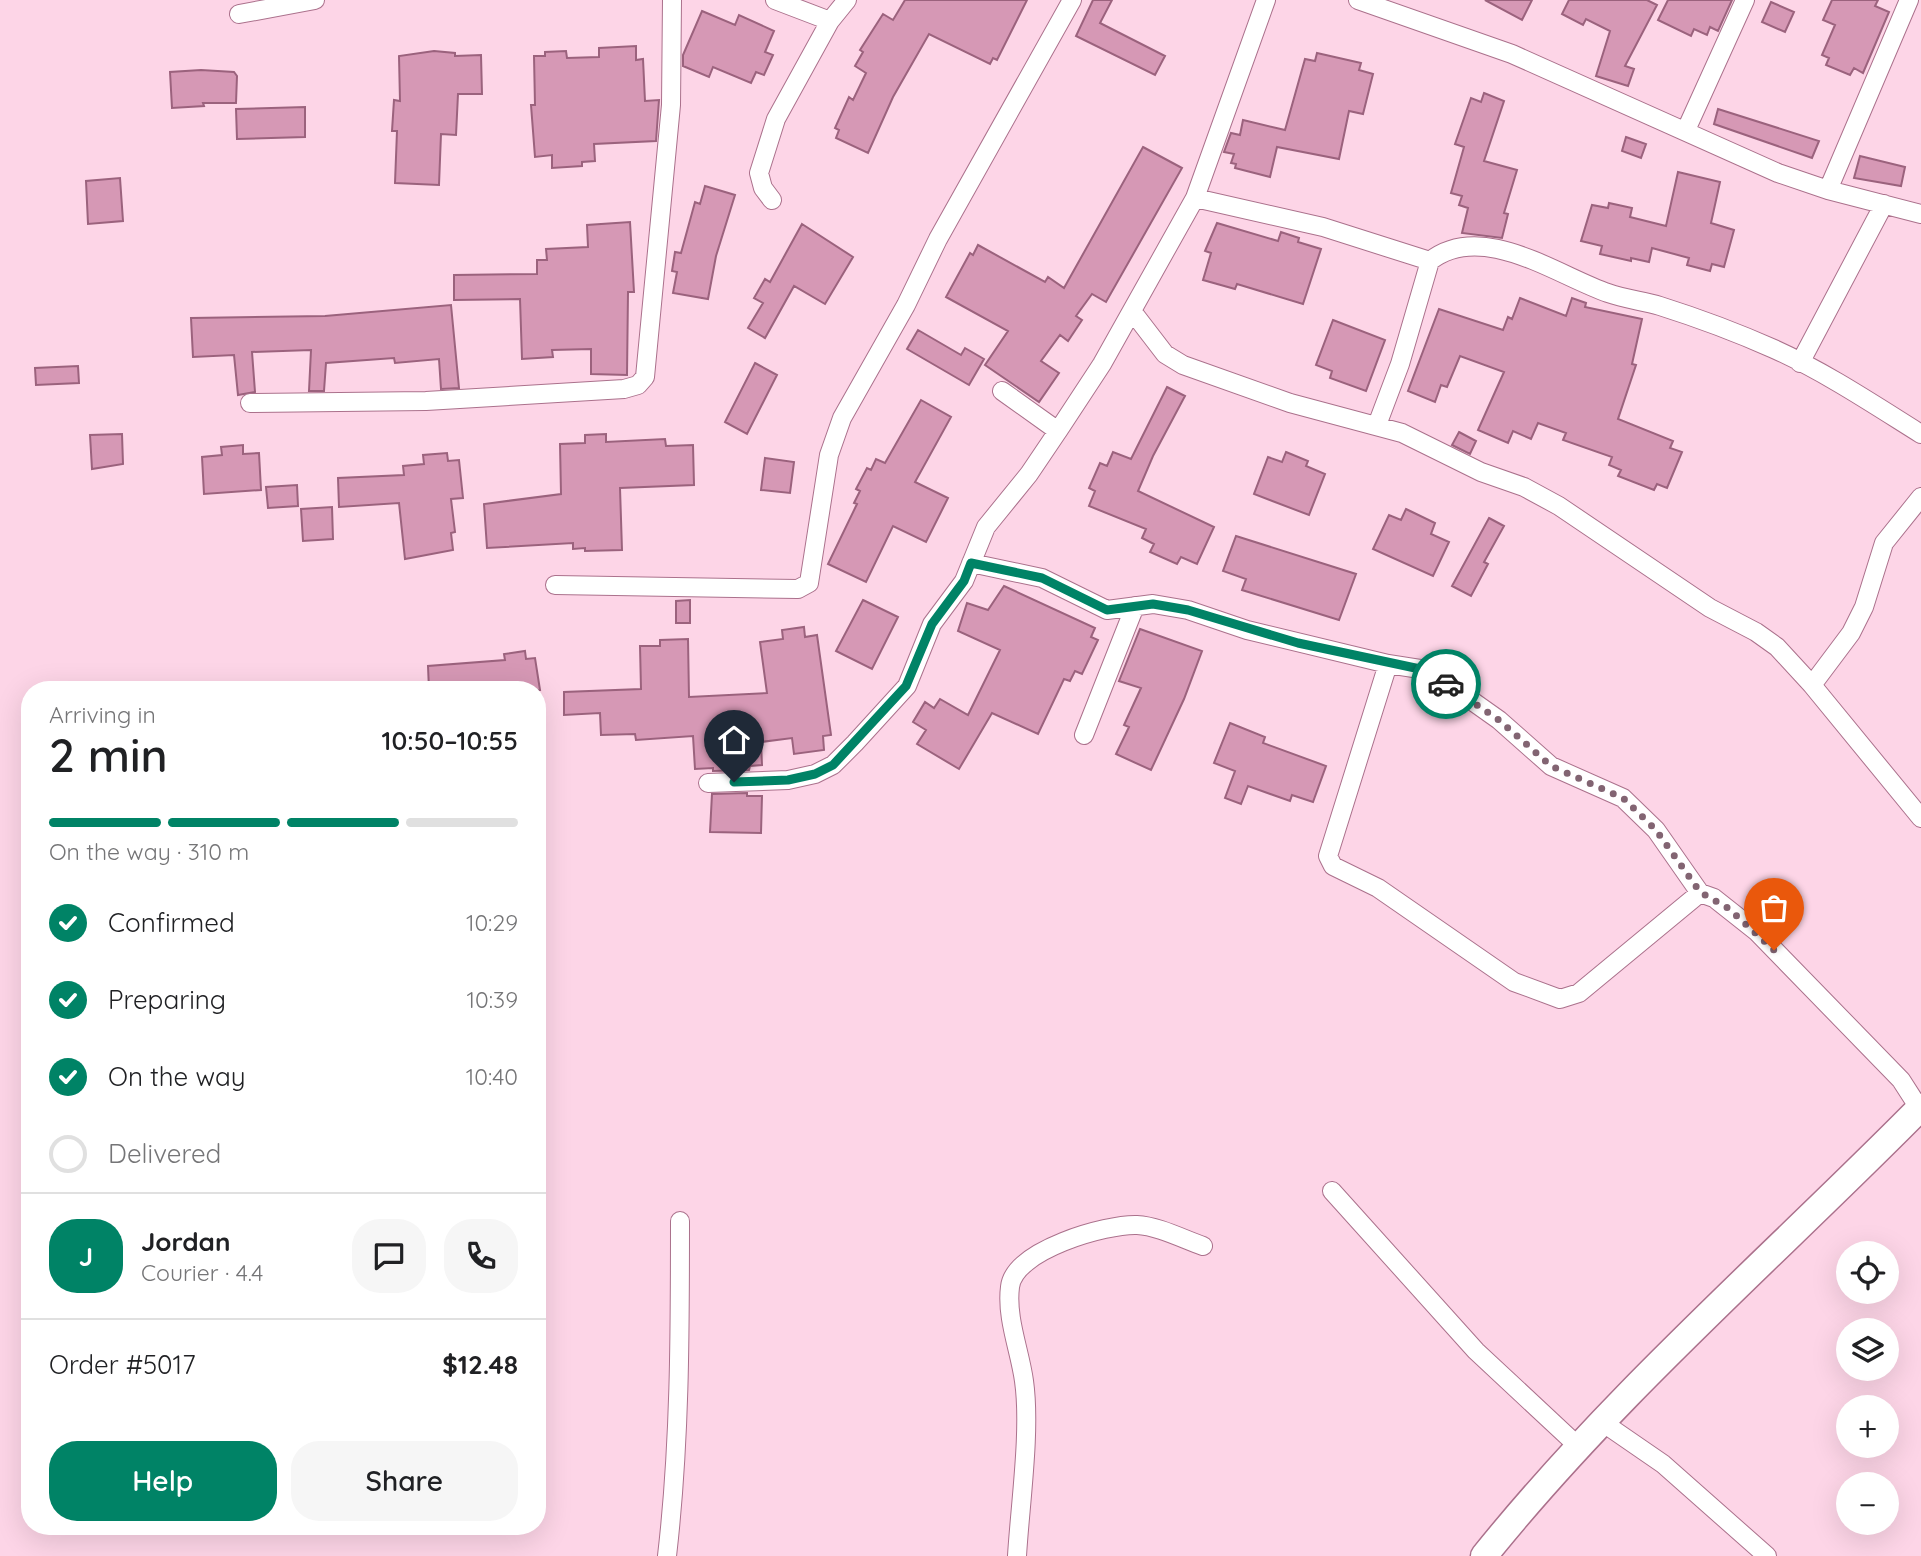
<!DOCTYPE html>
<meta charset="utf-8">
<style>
:root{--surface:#fff;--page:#f6f6f6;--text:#202124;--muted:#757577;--line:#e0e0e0;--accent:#008366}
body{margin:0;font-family:Quicksand,sans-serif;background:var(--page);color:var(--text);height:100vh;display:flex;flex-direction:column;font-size:26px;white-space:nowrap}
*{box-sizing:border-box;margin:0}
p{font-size:23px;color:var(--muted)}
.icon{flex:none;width:38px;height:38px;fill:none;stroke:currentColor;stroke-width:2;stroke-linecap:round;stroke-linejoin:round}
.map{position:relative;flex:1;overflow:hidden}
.side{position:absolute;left:21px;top:681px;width:525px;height:854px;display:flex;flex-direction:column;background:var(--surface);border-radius:28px;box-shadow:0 7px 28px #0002}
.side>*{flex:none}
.tools{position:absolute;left:1836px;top:1241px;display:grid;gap:14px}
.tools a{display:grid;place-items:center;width:63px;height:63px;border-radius:50%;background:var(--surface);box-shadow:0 7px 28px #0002;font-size:35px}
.pin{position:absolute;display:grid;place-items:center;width:60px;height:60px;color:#fff;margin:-72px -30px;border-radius:50% 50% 50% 0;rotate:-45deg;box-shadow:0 0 7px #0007}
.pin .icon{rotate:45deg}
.courier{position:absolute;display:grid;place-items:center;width:70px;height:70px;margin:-35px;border:5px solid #008366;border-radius:50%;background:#fff;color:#222;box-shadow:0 2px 9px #0007}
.overview em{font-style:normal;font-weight:600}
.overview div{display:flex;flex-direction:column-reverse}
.overview{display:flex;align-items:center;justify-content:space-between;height:119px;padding:0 28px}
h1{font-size:46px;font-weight:600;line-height:52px}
.bar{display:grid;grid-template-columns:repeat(4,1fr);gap:10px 7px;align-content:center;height:84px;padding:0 28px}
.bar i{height:9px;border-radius:5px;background:var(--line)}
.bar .current{background:var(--accent)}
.bar p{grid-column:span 4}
.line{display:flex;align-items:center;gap:18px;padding:0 28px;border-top:2px solid var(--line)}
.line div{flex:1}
.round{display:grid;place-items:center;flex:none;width:74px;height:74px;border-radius:28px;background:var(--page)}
ol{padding:0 28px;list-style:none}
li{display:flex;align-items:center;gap:21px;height:77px}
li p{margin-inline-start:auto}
li .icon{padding:7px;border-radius:50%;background:var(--accent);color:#fff;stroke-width:4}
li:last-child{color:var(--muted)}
li i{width:38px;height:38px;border:4px solid var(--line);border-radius:50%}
.button{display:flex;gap:14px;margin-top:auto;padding:14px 28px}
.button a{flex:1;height:80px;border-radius:28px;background:var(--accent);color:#fff;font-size:28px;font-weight:600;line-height:80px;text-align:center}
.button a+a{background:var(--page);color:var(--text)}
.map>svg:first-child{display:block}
.building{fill:#d698b5;stroke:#9b627d;stroke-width:2}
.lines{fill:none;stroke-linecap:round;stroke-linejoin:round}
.street-casing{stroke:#ab718c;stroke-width:20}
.secondary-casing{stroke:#ab718c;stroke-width:29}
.street{stroke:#fff;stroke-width:18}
.secondary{stroke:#fff;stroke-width:26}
.done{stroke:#826472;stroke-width:7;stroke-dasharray:0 12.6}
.route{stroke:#008366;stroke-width:9}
</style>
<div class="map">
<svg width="1921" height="1556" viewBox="0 0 1921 1556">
<rect width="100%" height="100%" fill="#fdd5e7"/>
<path class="building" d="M 905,0 L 1027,0 L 997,60 L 993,58 L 990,64 L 929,34 L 893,97 L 868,153 L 836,138 L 839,130 L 835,128 L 849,97 L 853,100 L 866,73 L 855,66 L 863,52 L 860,50 L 883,14 L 893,20 Z
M 1093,0 L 1112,0 L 1100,23 L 1165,56 L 1155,75 L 1076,36 Z
M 1485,0 L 1532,0 L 1522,20 Z
M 1569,0 L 1647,0 L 1657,5 L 1625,66 L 1634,69 L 1628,86 L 1596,76 L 1610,31 L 1586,19 L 1583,25 L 1562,14 Z
M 1668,0 L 1732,0 L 1718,31 L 1710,27 L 1707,35 L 1694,29 L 1691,36 L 1658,20 Z
M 1832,0 L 1878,0 L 1875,6 L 1889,12 L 1863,73 L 1854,68 L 1850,75 L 1826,65 L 1829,58 L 1822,55 L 1835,25 L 1823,20 Z
M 1771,2 L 1794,12 L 1785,32 L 1762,22 Z
M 702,11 L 735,25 L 739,15 L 774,31 L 765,52 L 773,55 L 764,75 L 756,72 L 751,83 L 713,67 L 709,77 L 683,66 L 683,55 Z
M 636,46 L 636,60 L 643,59 L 645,101 L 659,100 L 656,141 L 594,144 L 595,161 L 582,162 L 582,166 L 552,168 L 552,155 L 535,157 L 531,105 L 535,105 L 534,56 L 545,56 L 545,52 L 566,51 L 567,58 L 599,57 L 599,48 Z
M 434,51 L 455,53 L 455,56 L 481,55 L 482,94 L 458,94 L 456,135 L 441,134 L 439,185 L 395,183 L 397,131 L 392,131 L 394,100 L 400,101 L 399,56 Z
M 1317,53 L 1361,63 L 1359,70 L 1373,74 L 1363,114 L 1349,111 L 1339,159 L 1277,147 L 1270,177 L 1235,168 L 1236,164 L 1231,163 L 1234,154 L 1224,152 L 1231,133 L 1240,135 L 1243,120 L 1285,130 L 1305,59 L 1315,61 Z
M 201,70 L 234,72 L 237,76 L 236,103 L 203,103 L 204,106 L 172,108 L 170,72 Z
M 1484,93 L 1504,101 L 1484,161 L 1517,170 L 1504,213 L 1508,214 L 1502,238 L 1462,233 L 1468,208 L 1459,205 L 1462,196 L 1451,193 L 1464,147 L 1455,144 L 1471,98 L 1481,102 Z
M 305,107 L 305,137 L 237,139 L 236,109 Z
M 1718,109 L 1819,141 L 1812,158 L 1714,124 Z
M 1626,137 L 1646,144 L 1641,158 L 1622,151 Z
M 1143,147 L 1182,168 L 1106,302 L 1092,294 L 1076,316 L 1082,320 L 1068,341 L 1060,335 L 1041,361 L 1059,373 L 1039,402 L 985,365 L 1008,331 L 946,297 L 970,253 L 973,255 L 978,245 L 1045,282 L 1048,277 L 1064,288 Z
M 1860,156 L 1905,167 L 1901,186 L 1854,178 Z
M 1678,172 L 1720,182 L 1711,223 L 1734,230 L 1724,267 L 1712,264 L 1710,271 L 1687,265 L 1689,258 L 1652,248 L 1649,262 L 1631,258 L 1631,261 L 1600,254 L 1602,246 L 1581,241 L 1592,205 L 1608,208 L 1609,203 L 1632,208 L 1630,217 L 1666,226 Z
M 120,178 L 123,221 L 88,224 L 86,181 Z
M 705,186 L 735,195 L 716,256 L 708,299 L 673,293 L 677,272 L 672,271 L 675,252 L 681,253 L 695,202 L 700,204 Z
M 630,222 L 634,292 L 628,292 L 627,375 L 591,374 L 591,349 L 552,350 L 553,357 L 522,359 L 520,299 L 454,300 L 454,275 L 537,274 L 537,260 L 547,260 L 546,249 L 588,247 L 587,225 Z
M 1217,223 L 1278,241 L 1281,232 L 1299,238 L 1298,242 L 1321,249 L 1303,304 L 1237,284 L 1235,289 L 1203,280 L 1211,253 L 1205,251 Z
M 802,224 L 853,257 L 825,304 L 794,286 L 765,338 L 748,328 L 763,303 L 754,298 L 765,279 L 770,282 Z
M 1520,298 L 1566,316 L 1572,298 L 1586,303 L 1585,307 L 1642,319 L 1632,364 L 1636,365 L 1618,419 L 1673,441 L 1670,448 L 1682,452 L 1667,488 L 1657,484 L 1654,490 L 1618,476 L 1621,470 L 1609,465 L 1612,457 L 1563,440 L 1566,433 L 1538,423 L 1531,439 L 1513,431 L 1508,443 L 1478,430 L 1504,372 L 1460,356 L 1447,387 L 1441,385 L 1435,402 L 1408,391 L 1439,309 L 1503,330 L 1508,317 L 1512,319 Z
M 451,305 L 459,388 L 441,389 L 439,359 L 395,363 L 394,358 L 326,363 L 324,391 L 309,391 L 311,350 L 252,352 L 255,392 L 238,395 L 234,355 L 193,357 L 191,318 L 325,316 Z
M 1333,320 L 1385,340 L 1366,391 L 1330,378 L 1332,371 L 1316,365 Z
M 918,330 L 961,355 L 965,348 L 984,359 L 969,385 L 907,349 Z
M 755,363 L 777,375 L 747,434 L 725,422 Z
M 78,366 L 79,383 L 36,385 L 35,368 Z
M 1167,387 L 1185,396 L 1153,456 L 1138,491 L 1214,527 L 1197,564 L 1181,557 L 1177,564 L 1150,552 L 1154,544 L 1142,538 L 1146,529 L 1089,506 L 1095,491 L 1089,488 L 1100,463 L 1107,466 L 1113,452 L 1131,459 Z
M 921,400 L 951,417 L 915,482 L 948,498 L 926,542 L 893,526 L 866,582 L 828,564 L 857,504 L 854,503 L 860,491 L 856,489 L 867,468 L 871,470 L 876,459 L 885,463 Z
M 1459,432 L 1476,441 L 1470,454 L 1452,445 Z
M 122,434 L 123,464 L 92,469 L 90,435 Z
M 606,434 L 606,442 L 665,439 L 666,446 L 693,445 L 694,485 L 620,488 L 622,550 L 585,551 L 585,548 L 573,549 L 573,543 L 487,548 L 484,504 L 561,494 L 560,444 L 585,443 L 585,435 Z
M 243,445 L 243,454 L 259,453 L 261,490 L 204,494 L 202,457 L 222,455 L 221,447 Z
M 1286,452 L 1308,461 L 1306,466 L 1325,474 L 1309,515 L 1254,494 L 1268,457 L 1282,462 Z
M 447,453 L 448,461 L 459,460 L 463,498 L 451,499 L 455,532 L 451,533 L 453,550 L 405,559 L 399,503 L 339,507 L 338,478 L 404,475 L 403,466 L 424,464 L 423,455 Z
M 765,458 L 794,462 L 790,493 L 761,490 Z
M 297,485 L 298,506 L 268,508 L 266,487 Z
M 332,507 L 333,539 L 303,541 L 301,509 Z
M 1406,509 L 1435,523 L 1431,534 L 1449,542 L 1433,576 L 1373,549 L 1389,515 L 1401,520 Z
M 1489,518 L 1504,526 L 1484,562 L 1488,564 L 1471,596 L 1452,586 Z
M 1236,536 L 1356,574 L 1339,620 L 1242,590 L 1246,579 L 1223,571 Z
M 1004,586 L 1095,628 L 1091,637 L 1098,640 L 1082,674 L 1075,671 L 1070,681 L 1064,679 L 1038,734 L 992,713 L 959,769 L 917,744 L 926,730 L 913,722 L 925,702 L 934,708 L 940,699 L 968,715 L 1000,650 L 958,631 L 967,603 L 988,610 Z
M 690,600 L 690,623 L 676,623 L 676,601 Z
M 863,600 L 898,617 L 872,669 L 836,651 Z
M 804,627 L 805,637 L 817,635 L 831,735 L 823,736 L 824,750 L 794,754 L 792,738 L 761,742 L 762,765 L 750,766 L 749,770 L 713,771 L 713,768 L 695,769 L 693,736 L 636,740 L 635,734 L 601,735 L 600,713 L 564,715 L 564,692 L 641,689 L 640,646 L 660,646 L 660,640 L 688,639 L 689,697 L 767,693 L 760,642 L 783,639 L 782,630 Z
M 1140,629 L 1202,651 L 1184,699 L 1151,770 L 1116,754 L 1129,727 L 1124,725 L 1141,688 L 1119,681 Z
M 525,651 L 526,659 L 535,658 L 540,690 L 429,690 L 428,666 L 505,660 L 504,654 Z
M 1230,723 L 1265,737 L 1263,743 L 1326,766 L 1313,802 L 1292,795 L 1290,801 L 1248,786 L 1241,804 L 1225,798 L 1235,771 L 1214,763 Z
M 747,793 L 747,796 L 762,796 L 761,833 L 710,832 L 712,794 Z"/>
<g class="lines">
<g class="street-casing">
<path id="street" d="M 775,0 L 830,21
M 1358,0 L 1512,54 L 1778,173 L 1828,190 L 1921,214
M 239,14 L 315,0
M 1686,130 L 1745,0
M 1828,190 L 1909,0
M 1195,198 L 1323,227 L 1430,261
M 772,200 L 763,188 L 759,173 L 776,119 L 830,21 L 847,0
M 1132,311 L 1165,354 L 1183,365 L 1290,403 L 1402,433 L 1481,472 L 1524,487 L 1559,506 L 1710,608 L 1756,632 L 1777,647 L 1812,685 L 1921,818
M 1800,363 L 1884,204
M 250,403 L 426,401 L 624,389 L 638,385 L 645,377 L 671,105 L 672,0
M 1377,425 L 1400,364 L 1430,261 C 1482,220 1558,276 1608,293 C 1625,299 1643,301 1660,306 C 1698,318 1738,333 1774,349 C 1825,372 1873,404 1921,434
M 1058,431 L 1102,364 L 1195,198 L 1266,0
M 971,563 L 1042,578 L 1107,610 L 1153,604 L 1188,610 L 1247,630 L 1388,664 L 1420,669 L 1451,686 L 1499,720 L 1551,766 L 1623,798 L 1656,830 L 1700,893 L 1714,898 L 1757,932 L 1901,1080 L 1921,1111
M 555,585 L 798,589 L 809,583 L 829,455 L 842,418 L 906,305 L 938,239 L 1072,0
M 1388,664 L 1328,856 L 1333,866 L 1378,888 L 1514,982 L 1560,999 L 1579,993 L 1700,893
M 1812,685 L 1851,633 L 1864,607 L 1884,543 L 1921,497
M 1084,735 L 1135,606
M 708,783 L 788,780 L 815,774 L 833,765 L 855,743 L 907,686 L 932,624 L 964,581 L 986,527 L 1029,474 L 1058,431 L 1002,391
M 1332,1191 L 1476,1351 L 1580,1448
M 1602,1422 L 1663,1464 L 1767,1556
M 667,1556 C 680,1444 680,1333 680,1221
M 1017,1556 C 1020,1505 1031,1430 1024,1381 C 1020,1351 1006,1318 1010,1287 C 1014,1250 1106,1224 1137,1225 C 1158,1226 1183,1239 1203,1246"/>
</g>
<g class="secondary-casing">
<path id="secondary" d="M 1484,1556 C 1615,1393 1774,1256 1921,1107"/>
</g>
<use href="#street" class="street"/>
<use href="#secondary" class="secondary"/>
</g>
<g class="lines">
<path class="done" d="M 1446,684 L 1499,720 L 1551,766 L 1623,798 L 1656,830 L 1700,892 L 1728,908 L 1774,950"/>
<path class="route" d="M 734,782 L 788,780 L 815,774 L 833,765 L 906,686 L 932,624 L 964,581 L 971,563 L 1042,578 L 1107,610 L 1153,604 L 1188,610 L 1298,643 L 1420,669 L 1446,684"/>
</g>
</svg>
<div class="tools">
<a><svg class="icon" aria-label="locate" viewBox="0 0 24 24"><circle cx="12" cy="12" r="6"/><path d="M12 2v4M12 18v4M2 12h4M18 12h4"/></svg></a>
<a><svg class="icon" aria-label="layers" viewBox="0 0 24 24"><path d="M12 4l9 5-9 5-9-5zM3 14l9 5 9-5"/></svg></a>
<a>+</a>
<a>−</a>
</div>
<div class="pin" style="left:1774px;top:950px;background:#ea580c"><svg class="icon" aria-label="bag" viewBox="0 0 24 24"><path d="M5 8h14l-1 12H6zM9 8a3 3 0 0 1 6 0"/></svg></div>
<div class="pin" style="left:734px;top:782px;background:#1f2937"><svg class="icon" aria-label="home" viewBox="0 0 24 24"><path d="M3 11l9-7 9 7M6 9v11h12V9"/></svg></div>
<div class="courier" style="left:1446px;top:684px"><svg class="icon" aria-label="car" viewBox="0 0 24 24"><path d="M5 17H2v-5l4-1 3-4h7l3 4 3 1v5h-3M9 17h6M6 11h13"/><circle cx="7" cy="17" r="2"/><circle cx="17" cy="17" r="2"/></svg></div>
<section class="side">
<div class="overview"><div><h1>2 min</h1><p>Arriving in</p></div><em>10:50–10:55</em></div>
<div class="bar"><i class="current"></i><i class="current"></i><i class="current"></i><i></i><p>On the way · 310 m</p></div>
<ol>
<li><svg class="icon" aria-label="check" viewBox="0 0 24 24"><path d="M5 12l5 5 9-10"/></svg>Confirmed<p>10:29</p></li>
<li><svg class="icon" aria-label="check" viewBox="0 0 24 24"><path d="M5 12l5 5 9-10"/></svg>Preparing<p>10:39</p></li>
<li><svg class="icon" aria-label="check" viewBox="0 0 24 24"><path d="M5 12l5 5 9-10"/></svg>On the way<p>10:40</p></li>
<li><i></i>Delivered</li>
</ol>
<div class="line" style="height:126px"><b class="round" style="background:var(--accent);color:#fff">J</b><div><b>Jordan</b><p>Courier · 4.4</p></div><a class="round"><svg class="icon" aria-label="chat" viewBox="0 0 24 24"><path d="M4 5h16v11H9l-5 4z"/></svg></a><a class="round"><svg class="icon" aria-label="phone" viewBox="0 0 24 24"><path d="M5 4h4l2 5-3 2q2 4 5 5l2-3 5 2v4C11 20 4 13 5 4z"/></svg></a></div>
<div class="line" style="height:91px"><div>Order #5017</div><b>$12.48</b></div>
<div class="button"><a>Help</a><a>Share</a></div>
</section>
</div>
